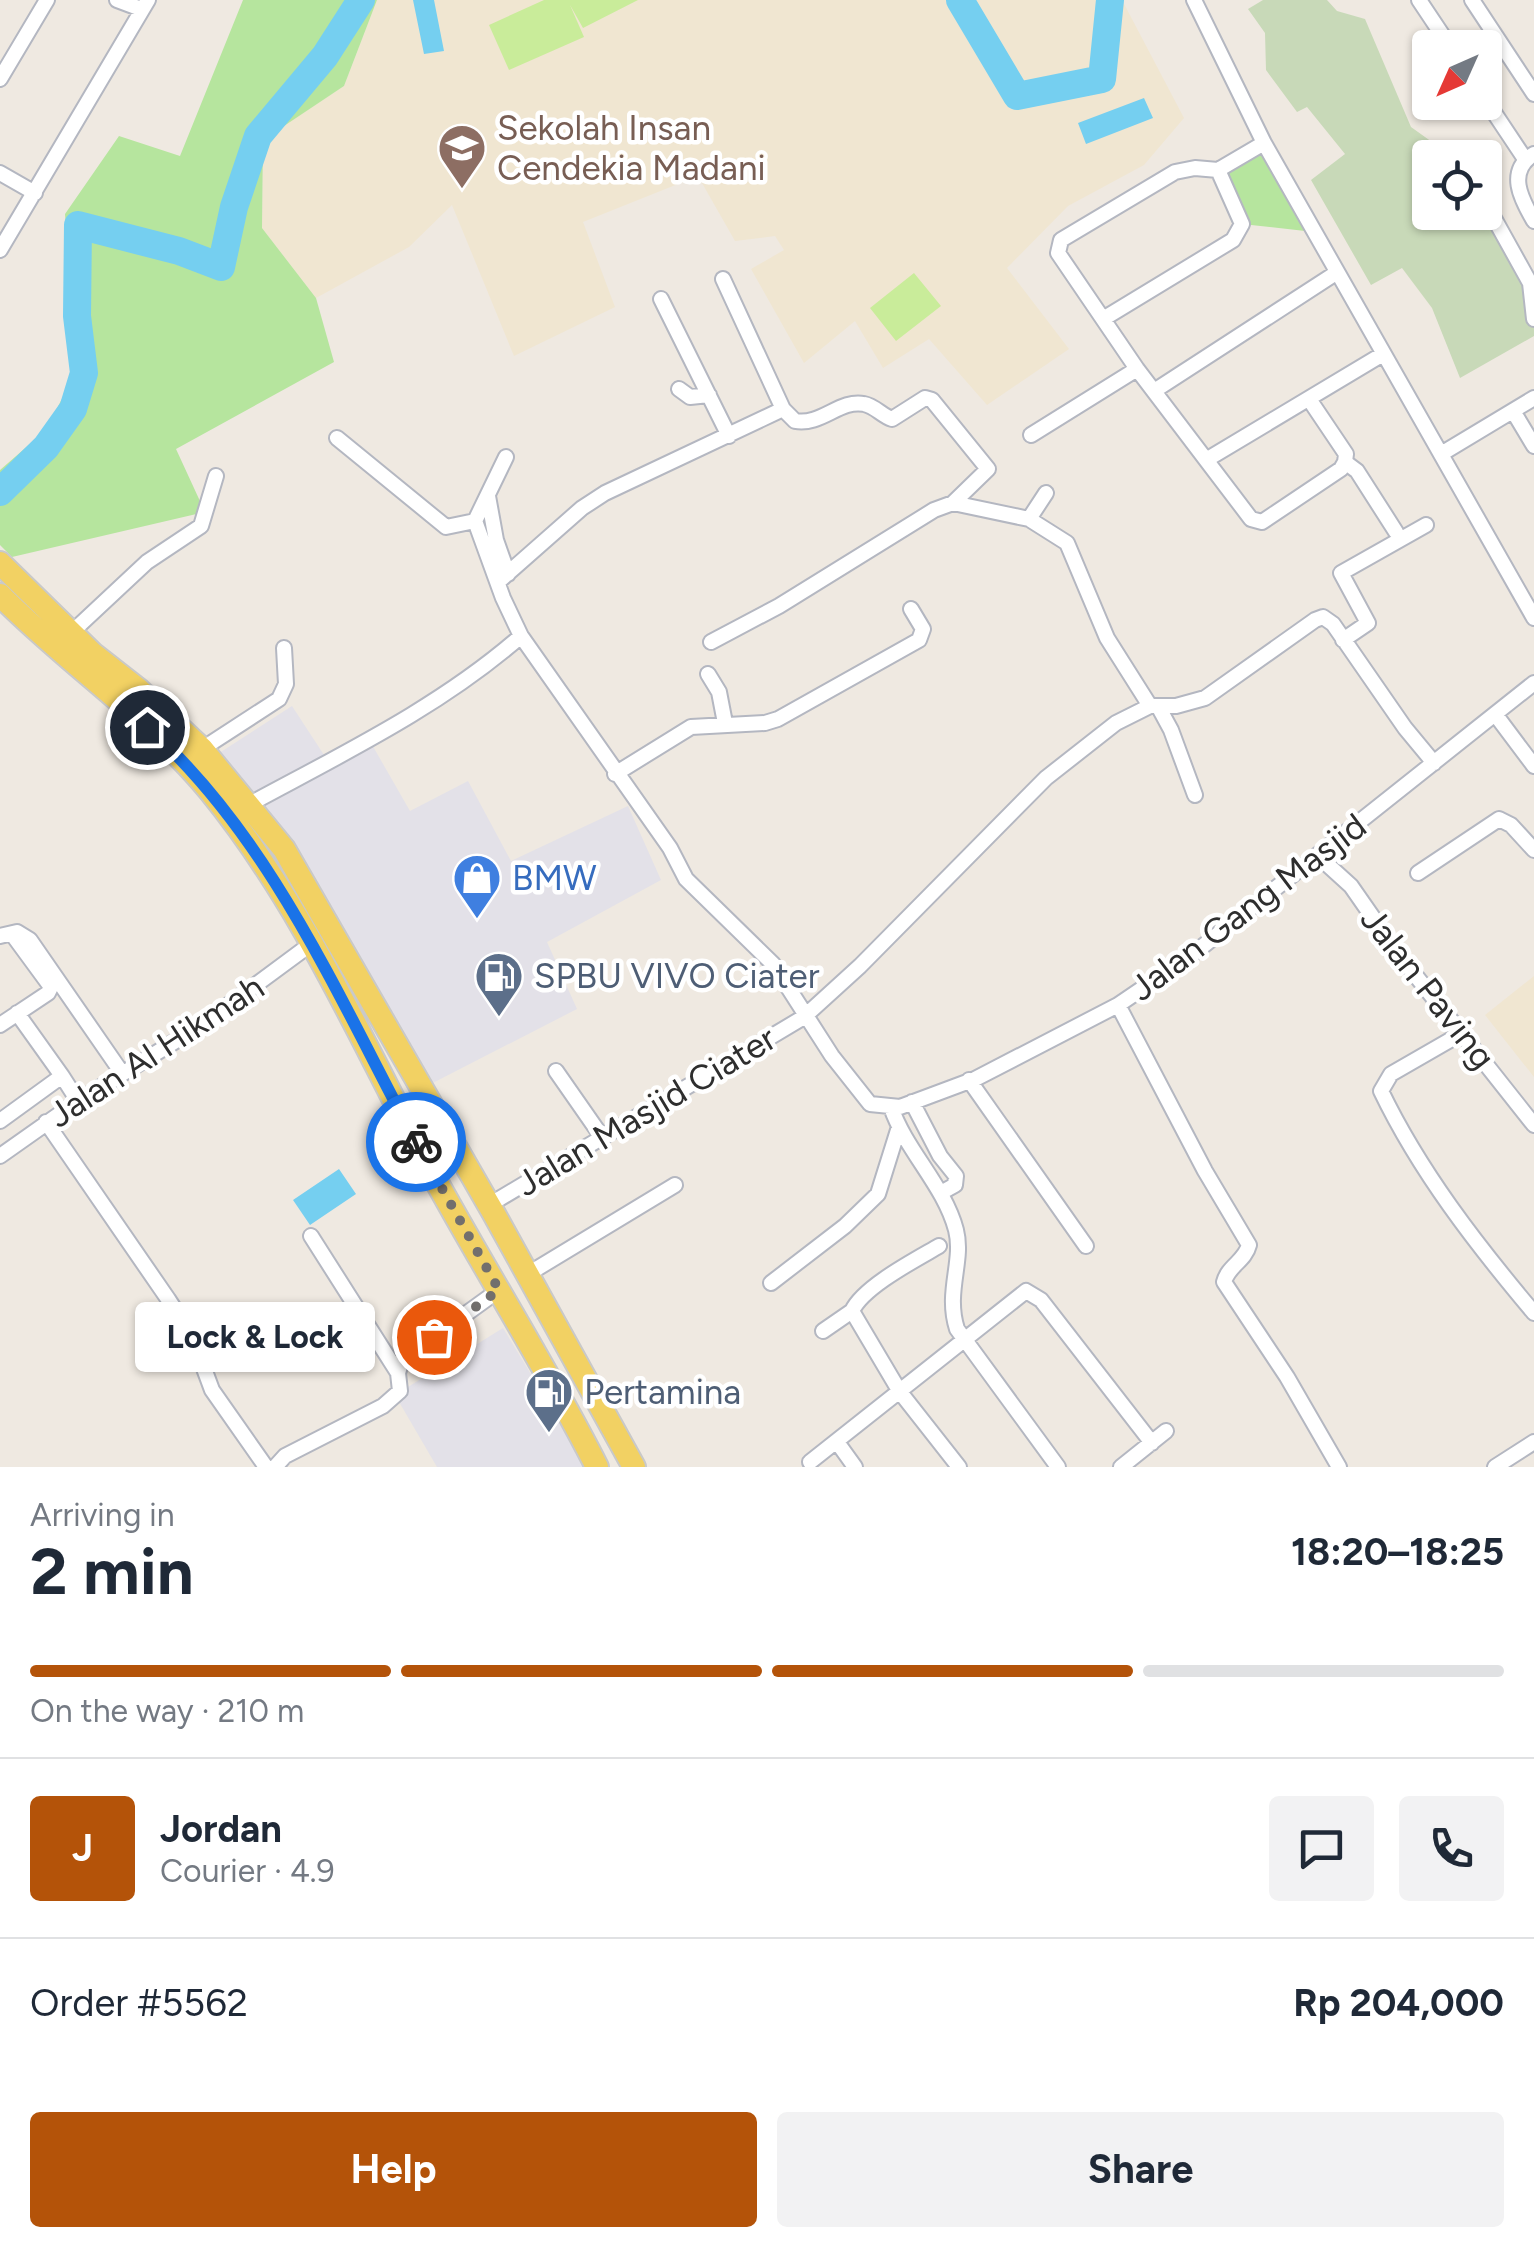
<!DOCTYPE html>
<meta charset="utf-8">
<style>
:root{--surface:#fff;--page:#f2f2f3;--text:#1f2937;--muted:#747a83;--line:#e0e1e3;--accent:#b45309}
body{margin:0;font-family:Figtree,sans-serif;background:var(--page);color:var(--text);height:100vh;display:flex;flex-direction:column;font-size:38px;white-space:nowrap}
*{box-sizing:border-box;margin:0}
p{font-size:32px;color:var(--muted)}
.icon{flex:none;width:55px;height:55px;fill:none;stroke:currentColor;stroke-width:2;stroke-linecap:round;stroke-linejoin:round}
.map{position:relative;height:1467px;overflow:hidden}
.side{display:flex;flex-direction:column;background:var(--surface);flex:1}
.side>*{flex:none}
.needle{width:65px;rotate:225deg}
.tools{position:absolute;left:1412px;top:30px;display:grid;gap:20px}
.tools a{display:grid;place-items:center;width:90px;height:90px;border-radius:10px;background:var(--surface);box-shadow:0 2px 8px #0004;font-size:50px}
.pin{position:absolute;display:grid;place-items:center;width:85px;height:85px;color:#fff;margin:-42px;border:5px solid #fff;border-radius:50%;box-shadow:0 2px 10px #0007}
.courier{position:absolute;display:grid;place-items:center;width:100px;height:100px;margin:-50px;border:8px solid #1a73e8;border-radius:50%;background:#fff;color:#222;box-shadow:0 2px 12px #0007}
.bubble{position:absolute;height:70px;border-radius:10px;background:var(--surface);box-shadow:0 2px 8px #0004;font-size:32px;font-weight:700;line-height:70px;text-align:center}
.overview em{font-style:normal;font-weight:700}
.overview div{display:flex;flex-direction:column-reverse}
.overview{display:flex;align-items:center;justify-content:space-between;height:170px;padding:0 30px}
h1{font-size:65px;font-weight:700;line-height:75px}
.bar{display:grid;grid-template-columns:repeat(4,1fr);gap:15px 10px;align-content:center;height:120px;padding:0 30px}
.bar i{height:12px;border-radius:8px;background:var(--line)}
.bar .on{background:var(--accent)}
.bar p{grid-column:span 4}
.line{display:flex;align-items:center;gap:25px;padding:0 30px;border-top:2px solid var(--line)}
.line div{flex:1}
.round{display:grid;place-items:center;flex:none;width:105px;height:105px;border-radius:10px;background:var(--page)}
.cta{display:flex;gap:20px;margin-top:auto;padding:20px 30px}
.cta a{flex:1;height:115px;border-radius:10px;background:var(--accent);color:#fff;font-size:40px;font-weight:700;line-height:115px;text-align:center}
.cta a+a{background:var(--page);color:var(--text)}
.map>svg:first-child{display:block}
.industrial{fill:#e3e1e8}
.education{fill:#f0e6d1}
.green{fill:#b6e59e}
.cemetery{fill:#c8d9b8}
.pitch{fill:#c9ec9a}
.water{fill:#75cff0}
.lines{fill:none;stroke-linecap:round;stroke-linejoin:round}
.river{stroke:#75cff0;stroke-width:28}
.minor-casing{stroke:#b4b7c1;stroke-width:18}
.primary-casing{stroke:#c9c9c9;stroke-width:26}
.minor{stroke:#fff;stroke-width:14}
.primary{stroke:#f2d163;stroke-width:22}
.done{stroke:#726f6d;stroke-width:10;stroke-dasharray:0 18}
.route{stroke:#1a73e8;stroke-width:12}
.labels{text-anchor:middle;stroke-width:9;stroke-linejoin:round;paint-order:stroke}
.education-label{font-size:35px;fill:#785e54;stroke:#fff;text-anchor:start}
.shop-label{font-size:35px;fill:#366cbe;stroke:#fff;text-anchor:start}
.street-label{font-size:35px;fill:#2e2e2e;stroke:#fff}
.service-label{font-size:35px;fill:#4e5e75;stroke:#fff;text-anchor:start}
</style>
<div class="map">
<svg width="1534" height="1467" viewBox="0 0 1534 1467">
<rect width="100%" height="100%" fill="#efe9e1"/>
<path class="industrial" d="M 292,706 L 326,758 L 367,736 L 410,811 L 468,781 L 511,861 L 628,806 L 661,880 L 547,942 L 577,1009 L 421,1089 L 268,824 L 210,759 Z
M 503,1328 L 587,1467 L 437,1467 L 395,1395 Z"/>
<path class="education" d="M 377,0 L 1122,0 L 1184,118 L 1144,165 L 1068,206 L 1007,268 L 1069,349 L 987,405 L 929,339 L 883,368 L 855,321 L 804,363 L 751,269 L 784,250 L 775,236 L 735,241 L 698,176 L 583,222 L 615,307 L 514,356 L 452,205 L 409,247 L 316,298 L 262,228 L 263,139 L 344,86 Z
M 1534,976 L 1534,1077 L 1485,1015 Z"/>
<path class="green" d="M 243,0 L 377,0 L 344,86 L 263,140 L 262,228 L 316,298 L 334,362 L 176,449 L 205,512 L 12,557 L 0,545 L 0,470 L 46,430 L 68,387 L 74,348 L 65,214 L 119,136 L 180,156 Z
M 1264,143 L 1314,232 L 1242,224 L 1218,170 Z"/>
<path class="cemetery" d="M 1263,0 L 1327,0 L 1337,11 L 1365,19 L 1411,127 L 1453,157 L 1430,158 L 1430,212 L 1485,212 L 1534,303 L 1534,336 L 1460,378 L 1432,308 L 1402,268 L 1371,285 L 1311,180 L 1345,154 L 1307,107 L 1297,112 L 1266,70 L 1265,33 L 1248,9 Z"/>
<path class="pitch" d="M 544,0 L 638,0 L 583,28 L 570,5 L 584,37 L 509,70 L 489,25 Z
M 914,273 L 941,306 L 896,341 L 870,308 Z"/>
<path class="water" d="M 413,0 L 434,0 L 444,51 L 424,54 Z
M 1144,98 L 1153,118 L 1086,144 L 1078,123 Z
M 339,1169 L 356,1194 L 310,1225 L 293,1200 Z"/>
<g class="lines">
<path class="river" d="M 960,0 L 1017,96 L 1102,79 L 1110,0
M 0,492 L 46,447 L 73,409 L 84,373 L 77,316 L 78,225 L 179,251 L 221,267 L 234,207 L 258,136 L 325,56 L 361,0"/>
<g class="minor-casing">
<path id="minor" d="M 117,0 L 141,9
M 1194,0 L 1264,143 L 1534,618
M 1419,0 L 1451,48
M 1472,0 L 1534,94
M 0,79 L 47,0
M 1485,99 L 1525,159
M 1264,143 L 1218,170 L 1195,168 L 1175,172 L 1061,240 L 1058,253 L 1137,369 L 1251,519 L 1262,522 L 1341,469 L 1345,462
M 1534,154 C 1506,171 1521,199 1534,221
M 0,173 L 35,193
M 1485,202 L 1530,283 L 1534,319
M 0,250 L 148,0
M 723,279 L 783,409 L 795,421 C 821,426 840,399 864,404 C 875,406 882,416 892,419 L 925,398 L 932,400 L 988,469 L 953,503
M 661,299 L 729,436
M 1103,319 L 1233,240 L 1242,224 L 1218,170
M 679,389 L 690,397 L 709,395
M 1154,391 L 1336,273
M 1309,399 L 1346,454 L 1345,462 L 1357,471 L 1396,532
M 1513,411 L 1534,446
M 1031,435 L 1137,369
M 337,438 L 446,527 L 475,521
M 1441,454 L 1534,398
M 506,457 L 475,521 L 503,598 L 521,636 L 670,848 L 686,879 L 773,964 L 832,1056 L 870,1104 L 900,1107 L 975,1079 L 1118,1005 L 1193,954 L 1534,683
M 1206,460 L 1383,354
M 488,496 L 496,540 L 508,574
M 1029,519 L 1067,543 L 1107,638 L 1150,706
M 498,582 L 582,508 L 605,493 L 783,409
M 71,633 L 147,562 L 201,526 L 216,476
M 1343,640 L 1368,623 L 1341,573 L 1426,525
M 711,642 L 779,606 L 934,510 L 953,503 L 1029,519 L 1046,493
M 708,674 L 719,692 L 725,723
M 1158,706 L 1171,730 L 1195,795
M 1495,714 L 1534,766
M 202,749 L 279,699 L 286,684 L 284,648
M 615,774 L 691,727 L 765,723 L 778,719 L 919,640 L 923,629 L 911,609
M 248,805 C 342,754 440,707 521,636
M 1318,856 L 1351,886 L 1397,952 L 1534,1125
M 1418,873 L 1499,819 L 1511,825 L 1534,850
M 0,936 L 17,932 L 30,940 L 122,1073
M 1118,1005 L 1205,1171 L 1249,1245 C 1245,1261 1228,1266 1224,1282 L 1287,1377 L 1339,1467
M 17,1013 L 62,1076
M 0,1025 L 48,993 L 51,987 L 15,938
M 1464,1032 L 1391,1074 L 1381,1091 C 1420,1172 1476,1244 1534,1313
M 556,1071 L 602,1137
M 969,1080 L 1086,1246
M 912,1102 L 940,1156 L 956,1176 L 955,1185 L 946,1190
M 891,1107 C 906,1151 944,1185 956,1230 C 964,1261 945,1292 957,1329 L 1058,1467
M 0,1121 L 62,1076 L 78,1101
M 46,1122 L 168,1299 L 192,1336 L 212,1390 L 266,1467
M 0,1156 L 78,1101 L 200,1026 L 311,944
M 489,1205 L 804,1017 L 860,966 L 1046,778 L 1116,723 L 1150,706 L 1176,706 L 1205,698 L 1315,620 L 1323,617 L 1333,624 L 1405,728 L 1434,763
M 939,1246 C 915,1260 863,1287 852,1311 L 900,1392 L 959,1467
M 528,1274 L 675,1185
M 771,1283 L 845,1226 L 878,1194 L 898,1130
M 823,1331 L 852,1311
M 398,1373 L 402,1360 L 499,1290
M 837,1442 L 855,1467
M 810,1462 L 1026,1291 L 1041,1300 L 1152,1443
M 275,1467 L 285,1456 L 383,1406 L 400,1391 L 398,1373 L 311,1236
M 1121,1467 L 1166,1431
M 1495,1467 L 1534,1442"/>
</g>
<g class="primary-casing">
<path id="primary" d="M 0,563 L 93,654 L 139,690 L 202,749 L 284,849 L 493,1212 L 634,1467
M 0,595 C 67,663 149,717 210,791 C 304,906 364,1047 434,1177 C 487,1274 547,1368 597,1467"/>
</g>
<use href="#minor" class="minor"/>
<use href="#primary" class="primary"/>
</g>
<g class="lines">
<path class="done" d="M 416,1142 L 499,1290 L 434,1337"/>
<path class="route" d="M 147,727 C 271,837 339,999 416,1142"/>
</g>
<defs>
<g id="school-pin" transform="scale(2.5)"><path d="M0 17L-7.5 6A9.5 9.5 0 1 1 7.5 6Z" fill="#8d6e63" stroke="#fff"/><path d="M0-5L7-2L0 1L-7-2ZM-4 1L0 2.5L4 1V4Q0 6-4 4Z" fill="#fff"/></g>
<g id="shop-pin" transform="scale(2.5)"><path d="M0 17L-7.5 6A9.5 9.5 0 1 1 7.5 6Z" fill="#3f7fe0" stroke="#fff"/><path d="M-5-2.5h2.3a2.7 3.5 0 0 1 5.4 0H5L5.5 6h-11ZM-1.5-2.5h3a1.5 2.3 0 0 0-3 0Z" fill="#fff"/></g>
<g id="fuel-pin" transform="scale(2.5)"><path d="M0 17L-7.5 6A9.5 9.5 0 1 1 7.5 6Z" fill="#5c6f8a" stroke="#fff"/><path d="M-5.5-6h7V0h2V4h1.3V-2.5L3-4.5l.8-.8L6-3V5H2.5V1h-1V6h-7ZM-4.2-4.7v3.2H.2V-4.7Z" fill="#fff"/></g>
</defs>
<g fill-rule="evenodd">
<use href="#school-pin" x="462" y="148"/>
<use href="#shop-pin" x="477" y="878"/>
<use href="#fuel-pin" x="499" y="976"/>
<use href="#fuel-pin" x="549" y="1392"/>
</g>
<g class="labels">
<g class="education-label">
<text x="497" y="140">Sekolah Insan<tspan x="497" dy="40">Cendekia Madani</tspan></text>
</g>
<g class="shop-label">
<text x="512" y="890">BMW</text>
</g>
<g class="street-label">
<text transform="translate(1248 907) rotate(-37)" y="12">Jalan Gang Masjid</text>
<text transform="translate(1428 988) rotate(52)" y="12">Jalan Paving</text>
<text transform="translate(156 1051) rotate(-33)" y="12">Jalan Al Hikmah</text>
<text transform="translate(646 1111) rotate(-31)" y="12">Jalan Masjid Ciater</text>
</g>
<g class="service-label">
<text x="534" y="988">SPBU VIVO Ciater</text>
<text x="584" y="1404">Pertamina</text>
</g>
</g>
</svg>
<div class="tools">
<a><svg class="needle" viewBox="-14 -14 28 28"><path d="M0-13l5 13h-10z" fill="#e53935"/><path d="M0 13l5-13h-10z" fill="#747a83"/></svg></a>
<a><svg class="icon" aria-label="locate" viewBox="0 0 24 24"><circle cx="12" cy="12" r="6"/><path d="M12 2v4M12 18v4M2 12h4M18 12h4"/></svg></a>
</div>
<div class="pin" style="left:434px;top:1337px;background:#ea580c"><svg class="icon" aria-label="bag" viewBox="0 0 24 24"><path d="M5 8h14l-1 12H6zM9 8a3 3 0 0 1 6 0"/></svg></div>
<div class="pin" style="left:147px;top:727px;background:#1f2937"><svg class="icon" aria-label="home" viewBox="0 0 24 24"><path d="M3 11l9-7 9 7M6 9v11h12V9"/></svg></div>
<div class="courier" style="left:416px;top:1142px"><svg class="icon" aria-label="bike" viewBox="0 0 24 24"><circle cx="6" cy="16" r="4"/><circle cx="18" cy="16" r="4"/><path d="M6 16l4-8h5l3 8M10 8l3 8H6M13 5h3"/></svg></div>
<div class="bubble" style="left:135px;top:1302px;width:240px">Lock &amp; Lock</div>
</div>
<section class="side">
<div class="overview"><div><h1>2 min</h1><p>Arriving in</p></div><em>18:20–18:25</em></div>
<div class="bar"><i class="on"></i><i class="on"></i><i class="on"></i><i></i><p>On the way · 210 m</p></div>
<div class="line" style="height:180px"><b class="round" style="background:var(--accent);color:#fff">J</b><div><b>Jordan</b><p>Courier · 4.9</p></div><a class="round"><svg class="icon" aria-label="chat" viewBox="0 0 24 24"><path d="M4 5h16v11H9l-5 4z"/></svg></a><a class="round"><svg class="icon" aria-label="phone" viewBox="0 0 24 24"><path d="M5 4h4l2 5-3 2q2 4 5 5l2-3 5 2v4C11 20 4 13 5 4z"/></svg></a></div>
<div class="line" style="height:130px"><div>Order #5562</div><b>Rp 204,000</b></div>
<div class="cta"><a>Help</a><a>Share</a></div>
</section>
